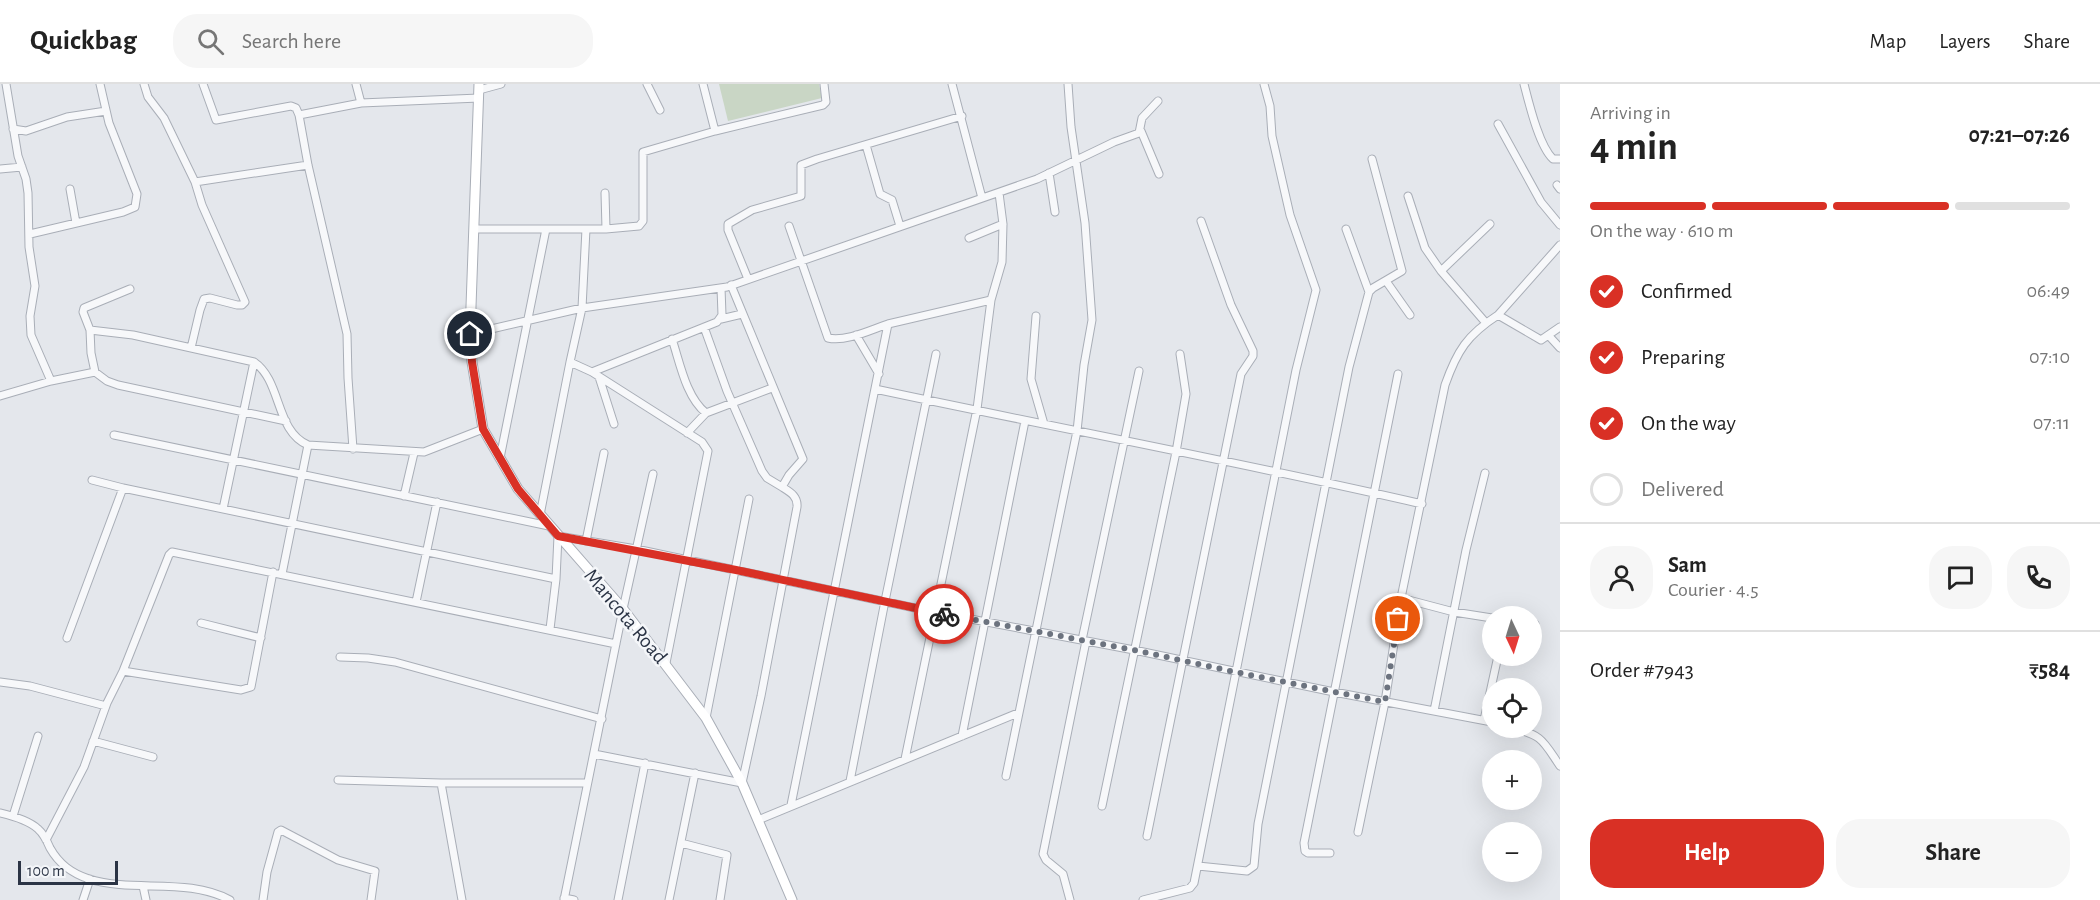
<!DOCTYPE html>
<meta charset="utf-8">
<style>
:root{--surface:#fff;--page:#f6f6f6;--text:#222;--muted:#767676;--line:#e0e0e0;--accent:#d93025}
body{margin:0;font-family:"Alegreya Sans",sans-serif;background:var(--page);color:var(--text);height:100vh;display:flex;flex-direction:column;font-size:22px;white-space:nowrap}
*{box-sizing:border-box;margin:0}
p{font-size:20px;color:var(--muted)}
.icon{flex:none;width:33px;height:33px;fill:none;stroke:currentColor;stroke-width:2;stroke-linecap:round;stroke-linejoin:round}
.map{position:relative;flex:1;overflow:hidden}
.drawer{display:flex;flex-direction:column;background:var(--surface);width:540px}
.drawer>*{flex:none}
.needle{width:39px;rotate:176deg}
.controls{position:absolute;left:1482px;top:522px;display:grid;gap:12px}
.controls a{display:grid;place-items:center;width:60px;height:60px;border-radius:50%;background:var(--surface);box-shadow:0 6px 24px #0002;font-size:30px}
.scale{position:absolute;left:18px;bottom:15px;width:100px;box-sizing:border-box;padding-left:6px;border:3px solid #2b3445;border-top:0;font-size:16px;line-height:21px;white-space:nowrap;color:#2b3445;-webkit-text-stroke:4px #f4f6f9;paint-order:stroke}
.pin{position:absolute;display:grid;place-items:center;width:51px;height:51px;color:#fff;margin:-26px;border:3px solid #fff;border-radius:50%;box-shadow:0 2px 6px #0007}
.courier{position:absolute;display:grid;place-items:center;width:60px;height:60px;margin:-30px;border:4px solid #d93025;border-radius:50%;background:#fff;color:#222;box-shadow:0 2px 8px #0007}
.headline em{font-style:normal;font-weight:600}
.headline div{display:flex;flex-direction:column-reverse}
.headline{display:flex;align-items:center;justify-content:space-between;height:102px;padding:0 30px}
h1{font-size:39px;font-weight:600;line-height:45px}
.bar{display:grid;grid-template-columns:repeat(4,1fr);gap:9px 6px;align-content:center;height:72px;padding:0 30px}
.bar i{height:8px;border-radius:4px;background:var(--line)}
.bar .selected{background:var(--accent)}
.bar p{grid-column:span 4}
.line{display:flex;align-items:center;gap:15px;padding:0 30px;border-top:2px solid var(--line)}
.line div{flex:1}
.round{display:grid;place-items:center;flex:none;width:63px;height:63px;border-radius:24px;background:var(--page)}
ol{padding:0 30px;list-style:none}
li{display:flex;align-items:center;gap:18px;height:66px}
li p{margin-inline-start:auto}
li .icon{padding:6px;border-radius:50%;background:var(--accent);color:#fff;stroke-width:4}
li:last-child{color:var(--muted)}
li i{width:33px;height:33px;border:3px solid var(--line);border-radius:50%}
.action{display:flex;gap:12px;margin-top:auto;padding:12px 30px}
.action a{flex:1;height:69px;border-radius:24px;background:var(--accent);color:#fff;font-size:24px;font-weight:600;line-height:69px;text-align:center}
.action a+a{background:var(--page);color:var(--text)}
header{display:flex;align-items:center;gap:36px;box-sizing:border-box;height:84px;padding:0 30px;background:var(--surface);border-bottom:2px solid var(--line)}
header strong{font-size:28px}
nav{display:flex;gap:33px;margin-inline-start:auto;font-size:21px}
.search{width:420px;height:54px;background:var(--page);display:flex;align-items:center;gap:15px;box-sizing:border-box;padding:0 21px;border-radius:24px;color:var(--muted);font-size:22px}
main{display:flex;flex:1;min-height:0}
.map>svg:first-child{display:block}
.green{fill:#c9d6c5}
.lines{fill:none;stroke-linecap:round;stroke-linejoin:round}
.street-casing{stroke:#a9aeb7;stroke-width:9}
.secondary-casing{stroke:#a9aeb7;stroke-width:11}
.street{stroke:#f7f8fa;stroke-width:7}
.secondary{stroke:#fff;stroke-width:9}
.done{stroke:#6c737f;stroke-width:6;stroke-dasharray:0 10.8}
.route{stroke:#d93025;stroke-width:8}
.labels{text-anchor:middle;stroke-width:5;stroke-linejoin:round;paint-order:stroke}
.street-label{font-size:21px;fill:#2b3445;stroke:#f4f6f9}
</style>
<header>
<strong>Quickbag</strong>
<div class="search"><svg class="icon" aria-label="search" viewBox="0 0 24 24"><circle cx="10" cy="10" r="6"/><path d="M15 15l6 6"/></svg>Search here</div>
<nav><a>Map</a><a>Layers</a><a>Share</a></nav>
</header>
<main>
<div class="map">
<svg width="1560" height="816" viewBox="0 0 1560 816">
<rect width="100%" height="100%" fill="#e4e7ec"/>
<path class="green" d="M 719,0 L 819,0 L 822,14 L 728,37 Z"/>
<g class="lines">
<g class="street-casing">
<path id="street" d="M 6,0 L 18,72 L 26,95 L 28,109 L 29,163 L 35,202 L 30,232 L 31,251 L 51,297
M 144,0 L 148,13 L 164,34 L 195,98
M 203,0 L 216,36 L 291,22 L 296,24 L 299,31 L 308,81 L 347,250 L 348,294 L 353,365
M 356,0 L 361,19
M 647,0 L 660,26
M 703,0 L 715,47 L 823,21 L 826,18 L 824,0
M 952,0 L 982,114
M 1524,0 C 1529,19 1539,62 1553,75 L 1560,75
M 479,6 L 501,0
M 299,31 L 361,19 L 479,14
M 1498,40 L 1541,118 L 1560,141
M 13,45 L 26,47 L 67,33 L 106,27
M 1141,47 L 1159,90
M 866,61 L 880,110 L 892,116 L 900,142
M 0,85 L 22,83
M 1049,89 L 1055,128
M 1557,101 L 1560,105
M 70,105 L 76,139
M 605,109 L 606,145
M 1408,112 L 1425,164 L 1441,187 L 1486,239
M 789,142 L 828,254 C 846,258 870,246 888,240
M 474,145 L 606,145 L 639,142 L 643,137 L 643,68 L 715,47
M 586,145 L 582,224 L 570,278 L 592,288 L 702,358 L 708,367 L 666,579
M 1346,145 L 1369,208
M 30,150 L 123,128 L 135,123 L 137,110 L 109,39 L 100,0
M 969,154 L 1003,140
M 1441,187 L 1490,140
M 748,195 L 728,146 L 728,140 L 752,126 L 801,112 L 801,81 L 817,75 L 962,32
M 1386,197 L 1410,231
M 1498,231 L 1541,256 L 1560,243
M 1036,232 L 1031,295 L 1044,340
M 721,235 L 742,230
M 704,243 L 727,307 L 762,387 L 767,394 L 782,403
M 90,246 L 83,228 L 84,224 L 130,205
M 470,250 L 582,224 L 727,203 L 1037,95 L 1114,58 L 1139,49 L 1142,34 L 1158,17
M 856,251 L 879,290
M 1549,252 L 1560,264
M 672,255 C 680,279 686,313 706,329 L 772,304
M 191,264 L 200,226 L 204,215 L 210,214 L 237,221 L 242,221 L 245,218 L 202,121 L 195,98 L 308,81
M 95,288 L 91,269 L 90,246 L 133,251 L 254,278 C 282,297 275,347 308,361
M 592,288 L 717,238 L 722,231 L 721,204
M 599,293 L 614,340
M 875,305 C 1057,344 1240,378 1422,420
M 0,312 L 51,297 L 95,288 L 107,297 L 118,301 L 286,337
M 687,349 L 706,329
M 114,351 L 549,442
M 500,374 L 546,145
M 92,396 L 123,404
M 404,412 L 414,369
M 223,425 L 254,278
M 540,431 L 570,278
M 586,457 L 604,369
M 282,490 L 308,361 L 424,368 L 483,345
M 1401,514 L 1454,528 L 1492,534
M 416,518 L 437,418
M 201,539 L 261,554
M 1532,539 L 1535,540
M 550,545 L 556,495 L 558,452 L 636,465 L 934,528 L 1134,566 L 1334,608 L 1492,638
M 67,554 L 123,404 L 556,495
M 1082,556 L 1139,287
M 340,573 L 368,574 L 395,578 L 602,635
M 123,587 L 241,606 L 251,603 L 273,488
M 0,598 L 30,602 L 106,622
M 1434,627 L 1466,466 L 1485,389
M 706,634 L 749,415
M 1484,636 L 1498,572
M 1512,644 C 1543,651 1543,657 1560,682
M 962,652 L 1025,337
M 93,657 L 153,673
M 594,670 L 742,699 L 761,612 L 797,423 C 798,412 790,408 782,403 L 789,391 L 803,375 L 731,201
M 905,675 L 977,325 L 991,216 L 1002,178 L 1003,140 L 999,109
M 1006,692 L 1077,347 L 1084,281 L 1092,236 L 1085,139 L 1071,43 L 1068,0
M 338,696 L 441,699 L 587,699
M 850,697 L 885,517 L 936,270
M 441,699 L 462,816
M 791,721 L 888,240 L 991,216
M 1102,722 L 1176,368 L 1186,310 L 1180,270
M 0,729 C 13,732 28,736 38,745 C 44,750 47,757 50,764 C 59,780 71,789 89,795 C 134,809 187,793 230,816
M 13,732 L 38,652
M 758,736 L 1018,629
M 1358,748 L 1385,618 L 1401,514 L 1445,301 C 1457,267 1467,251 1498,231 L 1560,161
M 1147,752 L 1241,290 L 1253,272 L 1253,267 L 1231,221 L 1201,137
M 46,756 L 84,683 L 107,619 L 123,587 L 169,471 L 172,468 L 616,560
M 681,759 L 727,771 L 720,816
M 1330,769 L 1308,769 L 1305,767 L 1304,759 L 1398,290
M 1198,782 L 1247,787 L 1254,782 L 1258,740 L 1349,283 L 1369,208 L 1373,204 L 1402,187 L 1372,75
M 143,802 L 146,816
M 564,814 L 574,816
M 83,816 L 90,795
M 263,816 L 267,788 L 278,748 L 281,746 L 338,776 L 375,787 L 371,816
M 564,816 L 623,525 L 653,390
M 618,816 L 645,679
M 669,816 L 695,689
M 1070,816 L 1063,790 L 1046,776 L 1043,770 L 1086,557
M 1143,816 L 1190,804 L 1194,799 L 1296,286 L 1316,206 L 1290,131 L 1272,52 L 1270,22 L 1264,0"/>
</g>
<g class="secondary-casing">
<path id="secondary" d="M 479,0 L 470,250 L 472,278 L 483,345 L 518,405 L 623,525 L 706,634 L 742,699 L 792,816"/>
</g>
<use href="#street" class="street"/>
<use href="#secondary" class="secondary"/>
</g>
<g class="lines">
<path class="done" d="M 944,530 L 1134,566 L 1235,588 L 1385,618 L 1398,535"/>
<path class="route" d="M 470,250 L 472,278 L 483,345 L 518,405 L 558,452 L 736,486 L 944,530"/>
</g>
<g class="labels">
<g class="street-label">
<text transform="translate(626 532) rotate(50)" y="7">Mancota Road</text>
</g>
</g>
</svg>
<div class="controls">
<a><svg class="needle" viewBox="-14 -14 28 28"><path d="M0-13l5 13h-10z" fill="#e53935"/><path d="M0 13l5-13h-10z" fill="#767676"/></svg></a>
<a><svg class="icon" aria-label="locate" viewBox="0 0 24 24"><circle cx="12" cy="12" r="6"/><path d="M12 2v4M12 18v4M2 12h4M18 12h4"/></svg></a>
<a>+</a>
<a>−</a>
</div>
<div class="scale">100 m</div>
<div class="pin" style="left:1398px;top:535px;background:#ea580c"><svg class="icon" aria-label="bag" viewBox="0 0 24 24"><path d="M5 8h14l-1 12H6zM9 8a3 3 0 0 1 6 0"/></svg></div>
<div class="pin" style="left:470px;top:250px;background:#1f2937"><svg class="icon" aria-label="home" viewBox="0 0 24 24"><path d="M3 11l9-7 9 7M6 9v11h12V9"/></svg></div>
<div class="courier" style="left:944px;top:530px"><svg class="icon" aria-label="bike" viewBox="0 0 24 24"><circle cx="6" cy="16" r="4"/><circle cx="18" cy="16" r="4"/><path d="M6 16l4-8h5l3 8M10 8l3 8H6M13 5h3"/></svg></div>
</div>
<section class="drawer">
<div class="headline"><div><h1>4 min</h1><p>Arriving in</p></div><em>07:21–07:26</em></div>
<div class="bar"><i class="selected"></i><i class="selected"></i><i class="selected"></i><i></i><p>On the way · 610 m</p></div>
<ol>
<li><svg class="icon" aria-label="check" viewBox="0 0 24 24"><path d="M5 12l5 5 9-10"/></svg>Confirmed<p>06:49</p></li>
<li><svg class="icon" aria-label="check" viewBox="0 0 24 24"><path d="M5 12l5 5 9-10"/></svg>Preparing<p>07:10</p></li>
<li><svg class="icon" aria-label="check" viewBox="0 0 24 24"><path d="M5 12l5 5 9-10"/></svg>On the way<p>07:11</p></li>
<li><i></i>Delivered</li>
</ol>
<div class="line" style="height:108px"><a class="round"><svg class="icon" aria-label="person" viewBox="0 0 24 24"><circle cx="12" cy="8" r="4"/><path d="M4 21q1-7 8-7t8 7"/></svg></a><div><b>Sam</b><p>Courier · 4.5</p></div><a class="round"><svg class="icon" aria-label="chat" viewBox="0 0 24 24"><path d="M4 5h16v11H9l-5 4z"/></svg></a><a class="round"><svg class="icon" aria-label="phone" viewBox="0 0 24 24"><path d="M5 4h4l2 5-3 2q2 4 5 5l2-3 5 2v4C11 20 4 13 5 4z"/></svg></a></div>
<div class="line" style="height:78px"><div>Order #7943</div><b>₹584</b></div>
<div class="action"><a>Help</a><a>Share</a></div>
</section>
</main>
